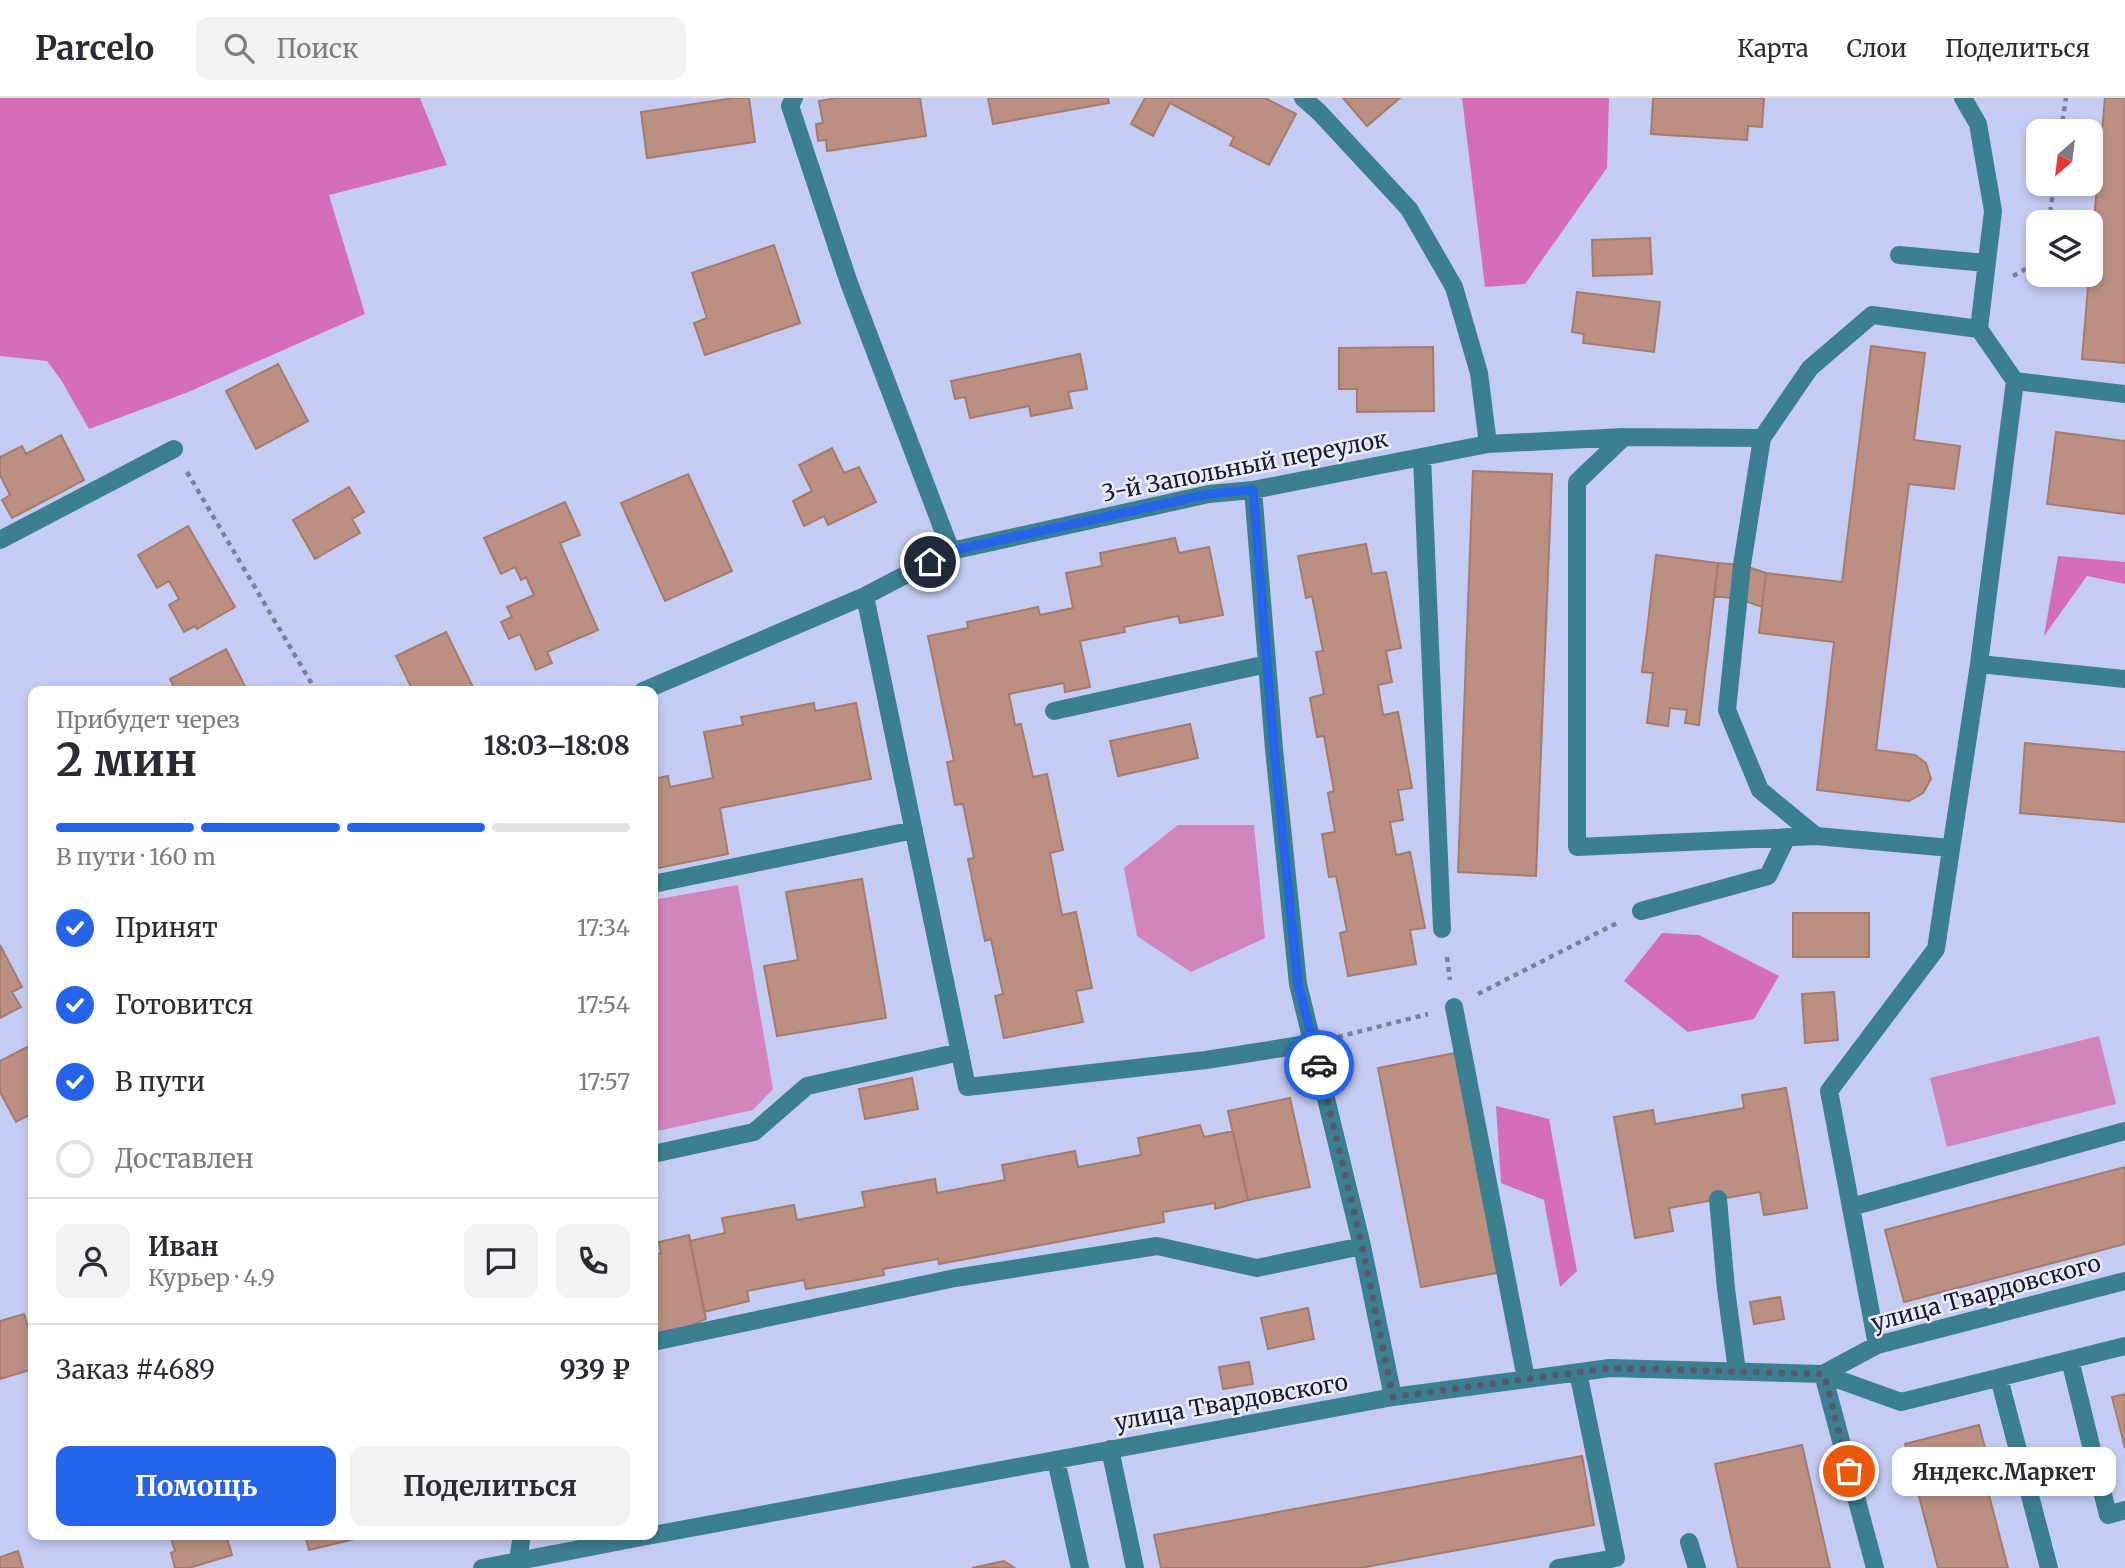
<!DOCTYPE html>
<html lang="ru">
<meta charset="utf-8">
<style>
:root{--surface:#fff;--page:#f2f2f3;--text:#2b2b33;--muted:#7c7c81;--line:#e1e1e2;--accent:#2563eb}
body{margin:0;font-family:Merriweather,serif;background:var(--page);color:var(--text);height:100vh;display:flex;flex-direction:column;font-size:26px;white-space:nowrap}
*{box-sizing:border-box;margin:0}
p{font-size:23px;color:var(--muted)}
.icon{flex:none;width:38px;height:38px;fill:none;stroke:currentColor;stroke-width:2;stroke-linecap:round;stroke-linejoin:round}
.map{position:relative;flex:1;overflow:hidden}
.panel{position:absolute;left:28px;top:588px;width:630px;height:854px;display:flex;flex-direction:column;background:var(--surface);border-radius:14px;box-shadow:0 4px 10px #0003}
.panel>*{flex:none}
.needle{width:46px;rotate:208deg}
.buttons{position:absolute;left:2026px;top:21px;display:grid;gap:14px}
.buttons a{display:grid;place-items:center;width:77px;height:77px;border-radius:14px;background:var(--surface);box-shadow:0 4px 10px #0003;font-size:35px}
.pin{position:absolute;display:grid;place-items:center;width:60px;height:60px;color:#fff;margin:-30px;border:4px solid #fff;border-radius:50%;box-shadow:0 2px 7px #0007}
.courier{position:absolute;display:grid;place-items:center;width:70px;height:70px;margin:-35px;border:5px solid #2563eb;border-radius:50%;background:#fff;color:#222;box-shadow:0 2px 9px #0007}
.bubble{position:absolute;height:49px;border-radius:14px;background:var(--surface);box-shadow:0 4px 10px #0003;font-size:23px;font-weight:700;line-height:49px;text-align:center}
.summary em{font-style:normal;font-weight:700}
.summary div{display:flex;flex-direction:column-reverse}
.summary{display:flex;align-items:center;justify-content:space-between;height:119px;padding:0 28px}
h1{font-size:46px;font-weight:700;line-height:52px}
.bar{display:grid;grid-template-columns:repeat(4,1fr);gap:10px 7px;align-content:center;height:84px;padding:0 28px}
.bar i{height:9px;border-radius:5px;background:var(--line)}
.bar .active{background:var(--accent)}
.bar p{grid-column:span 4}
.line{display:flex;align-items:center;gap:18px;padding:0 28px;border-top:2px solid var(--line)}
.line div{flex:1}
.round{display:grid;place-items:center;flex:none;width:74px;height:74px;border-radius:14px;background:var(--page)}
ol{padding:0 28px;list-style:none}
li{display:flex;align-items:center;gap:21px;height:77px}
li p{margin-inline-start:auto}
li .icon{padding:7px;border-radius:50%;background:var(--accent);color:#fff;stroke-width:4}
li:last-child{color:var(--muted)}
li i{width:38px;height:38px;border:4px solid var(--line);border-radius:50%}
.primary-button{display:flex;gap:14px;margin-top:auto;padding:14px 28px}
.primary-button a{flex:1;height:80px;border-radius:14px;background:var(--accent);color:#fff;font-size:28px;font-weight:700;line-height:80px;text-align:center}
.primary-button a+a{background:var(--page);color:var(--text)}
header{display:flex;align-items:center;gap:42px;box-sizing:border-box;height:98px;padding:0 35px;background:var(--surface);border-bottom:2px solid var(--line)}
header strong{font-size:33px}
nav{display:flex;gap:38px;margin-inline-start:auto;font-size:24px}
.search{width:490px;height:63px;background:var(--page);display:flex;align-items:center;gap:18px;box-sizing:border-box;padding:0 24px;border-radius:14px;color:var(--muted);font-size:26px}
.map>svg:first-child{display:block}
.green{fill:#d284bc}
.forest{fill:#d66dbb}
.building{fill:#bb9083;stroke:#a57b6e;stroke-width:2}
.lines{fill:none;stroke-linecap:round;stroke-linejoin:round}
.path{stroke:#7b809d;stroke-width:4.5;stroke-dasharray:5 5;stroke-linecap:butt}
.minor{stroke:#3c7f91;stroke-width:18}
.done{stroke:#555970;stroke-width:7;stroke-dasharray:0 12.6}
.route{stroke:#2563eb;stroke-width:9}
.labels{text-anchor:middle;stroke-width:5;stroke-linejoin:round;paint-order:stroke}
.street-label{font-size:23px;fill:#191b2a;stroke:#ebeeff}
</style>
<header>
<strong>Parcelo</strong>
<div class="search"><svg class="icon" aria-label="search" viewBox="0 0 24 24"><circle cx="10" cy="10" r="6"/><path d="M15 15l6 6"/></svg>Поиск</div>
<nav><a>Карта</a><a>Слои</a><a>Поделиться</a></nav>
</header>
<div class="map">
<svg width="2125" height="1470" viewBox="0 0 2125 1470">
<rect width="100%" height="100%" fill="#c5ccf3"/>
<path class="green" d="M 1178,727 L 1254,727 L 1265,840 L 1191,874 L 1137,838 L 1124,770 Z
M 738,787 L 773,991 L 753,1012 L 653,1034 L 653,802 Z
M 2099,938 L 2116,1006 L 1947,1049 L 1930,980 Z"/>
<path class="forest" d="M 0,0 L 420,0 L 447,67 L 329,97 L 365,216 L 186,295 L 89,331 L 61,282 L 47,263 L 0,258 Z
M 1462,0 L 1609,0 L 1607,70 L 1525,186 L 1485,189 Z
M 2058,458 L 2125,464 L 2125,486 L 2087,478 L 2044,538 Z
M 1662,835 L 1699,837 L 1779,878 L 1754,921 L 1688,934 L 1624,883 Z
M 1496,1008 L 1549,1021 L 1577,1173 L 1560,1189 L 1544,1102 L 1501,1085 Z"/>
<path class="building" d="M 734,0 L 749,0 L 755,44 L 647,60 L 641,14 Z
M 837,0 L 920,0 L 926,38 L 827,53 L 826,42 L 818,43 L 816,26 L 823,25 L 819,3 Z
M 988,0 L 1108,0 L 1109,5 L 993,26 Z
M 1145,0 L 1265,0 L 1296,16 L 1269,67 L 1230,47 L 1234,39 L 1170,5 L 1153,38 L 1131,26 Z
M 1343,0 L 1400,0 L 1367,28 Z
M 1653,0 L 1764,0 L 1762,29 L 1748,28 L 1747,42 L 1651,36 Z
M 2105,0 L 2125,0 L 2125,265 L 2082,261 L 2089,177 L 2091,177 L 2091,154 Z
M 1650,140 L 1652,176 L 1593,178 L 1592,142 Z
M 774,147 L 800,225 L 705,257 L 694,225 L 707,220 L 692,175 Z
M 1577,194 L 1660,204 L 1654,254 L 1583,245 L 1584,236 L 1572,234 Z
M 1871,248 L 1925,255 L 1914,342 L 1960,348 L 1954,391 L 1909,386 L 1876,652 L 1915,657 L 1926,665 L 1931,681 L 1923,695 L 1909,703 L 1817,692 L 1834,544 L 1759,535 L 1766,475 L 1842,484 Z
M 1433,249 L 1434,313 L 1357,314 L 1357,291 L 1339,291 L 1339,250 Z
M 1080,256 L 1087,291 L 1068,294 L 1072,310 L 1031,318 L 1029,308 L 970,320 L 965,299 L 955,301 L 951,283 Z
M 278,266 L 308,323 L 256,351 L 226,293 Z
M 2056,334 L 2125,343 L 2125,416 L 2047,406 Z
M 61,337 L 84,382 L 12,420 L 2,402 L 10,397 L 0,377 L 0,359 L 22,348 L 26,356 Z
M 832,350 L 844,375 L 859,369 L 876,404 L 828,427 L 824,418 L 804,428 L 793,403 L 812,393 L 799,367 Z
M 1473,373 L 1552,376 L 1536,778 L 1458,774 Z
M 688,376 L 732,473 L 665,503 L 621,405 Z
M 349,389 L 364,414 L 352,421 L 360,435 L 315,461 L 293,422 Z
M 565,404 L 580,437 L 560,445 L 598,532 L 547,554 L 552,565 L 536,572 L 520,536 L 509,541 L 501,524 L 512,519 L 507,509 L 534,497 L 526,479 L 521,482 L 515,469 L 501,476 L 484,440 Z
M 188,428 L 235,509 L 197,531 L 195,528 L 184,534 L 169,507 L 179,501 L 169,483 L 157,490 L 138,457 Z
M 1175,440 L 1179,455 L 1209,449 L 1223,517 L 1180,525 L 1178,518 L 1124,529 L 1125,534 L 1080,543 L 1090,589 L 1065,594 L 1064,585 L 1009,596 L 1015,627 L 1021,626 L 1033,679 L 1047,676 L 1063,752 L 1050,755 L 1062,817 L 1076,814 L 1092,890 L 1076,893 L 1083,924 L 1004,940 L 995,898 L 1003,896 L 991,841 L 985,843 L 968,761 L 974,760 L 963,706 L 955,707 L 947,664 L 954,663 L 928,538 L 968,530 L 967,524 L 1038,509 L 1040,517 L 1073,510 L 1066,475 L 1102,468 L 1100,455 Z
M 1366,446 L 1372,476 L 1386,474 L 1401,550 L 1386,553 L 1392,584 L 1378,587 L 1383,617 L 1398,614 L 1412,690 L 1398,692 L 1403,722 L 1390,724 L 1396,757 L 1410,754 L 1425,830 L 1410,832 L 1416,866 L 1348,878 L 1340,835 L 1347,833 L 1336,778 L 1329,779 L 1322,736 L 1335,734 L 1328,695 L 1334,693 L 1324,638 L 1317,639 L 1310,600 L 1324,596 L 1316,554 L 1323,553 L 1312,498 L 1306,500 L 1298,458 Z
M 1656,457 L 1718,465 L 1699,627 L 1685,625 L 1687,612 L 1670,610 L 1668,628 L 1647,625 L 1653,575 L 1642,574 Z
M 1718,465 L 1742,467 L 1766,475 L 1762,509 L 1739,501 L 1714,498 Z
M 446,534 L 474,591 L 413,593 L 396,558 Z
M 226,551 L 246,590 L 240,593 L 176,593 L 170,581 Z
M 814,605 L 815,613 L 856,605 L 871,681 L 720,710 L 728,756 L 653,771 L 653,681 L 668,678 L 670,689 L 713,680 L 704,634 L 743,627 L 741,619 Z
M 1190,626 L 1198,660 L 1118,678 L 1110,643 Z
M 2025,645 L 2125,654 L 2125,724 L 2020,715 Z
M 862,781 L 886,920 L 777,938 L 764,868 L 798,862 L 786,794 Z
M 1793,815 L 1869,815 L 1869,859 L 1793,859 Z
M 0,847 L 22,889 L 12,894 L 21,909 L 0,920 Z
M 1834,894 L 1838,942 L 1805,945 L 1802,896 Z
M 33,946 L 33,1015 L 16,1024 L 0,994 L 0,963 Z
M 1455,955 L 1497,1175 L 1421,1189 L 1378,970 Z
M 912,980 L 918,1011 L 865,1021 L 859,991 Z
M 1786,990 L 1807,1110 L 1764,1117 L 1760,1094 L 1669,1110 L 1673,1133 L 1635,1140 L 1614,1019 L 1653,1012 L 1655,1026 L 1744,1010 L 1742,997 Z
M 1290,1000 L 1310,1089 L 1248,1102 L 1228,1013 Z
M 1200,1027 L 1204,1039 L 1233,1033 L 1248,1102 L 1215,1111 L 1215,1105 L 1163,1114 L 1164,1124 L 939,1166 L 938,1161 L 883,1171 L 884,1177 L 835,1186 L 806,1191 L 804,1182 L 747,1193 L 749,1203 L 704,1214 L 690,1143 L 725,1135 L 722,1120 L 794,1107 L 797,1122 L 865,1109 L 862,1094 L 935,1081 L 937,1095 L 1005,1082 L 1002,1067 L 1075,1053 L 1078,1069 L 1141,1057 L 1138,1040 Z
M 2125,1069 L 2125,1146 L 1904,1204 L 1885,1132 Z
M 689,1137 L 706,1221 L 653,1244 L 653,1157 L 661,1155 L 659,1144 Z
M 1780,1199 L 1784,1221 L 1754,1226 L 1750,1204 Z
M 1308,1210 L 1314,1241 L 1268,1251 L 1261,1220 Z
M 24,1216 L 33,1246 L 33,1271 L 0,1281 L 0,1223 Z
M 1249,1264 L 1253,1286 L 1223,1291 L 1219,1269 Z
M 2125,1296 L 2125,1350 L 2112,1299 Z
M 1979,1327 L 1992,1376 L 1984,1378 L 2008,1470 L 1938,1470 L 1905,1346 Z
M 1802,1347 L 1830,1470 L 1738,1470 L 1715,1366 Z
M 1582,1358 L 1594,1427 L 1360,1470 L 1161,1470 L 1154,1437 Z
M 170,1437 L 226,1437 L 232,1457 L 189,1470 L 175,1470 L 171,1455 L 175,1453 Z
M 305,1437 L 371,1437 L 309,1452 Z
M 18,1453 L 23,1470 L 0,1470 L 0,1459 Z
M 1004,1463 L 1015,1470 L 972,1470 Z"/>
<g class="lines">
<path class="path" d="M 2061,33 L 2066,0
M 2049,124 L 2054,86
M 2013,178 L 2024,172 L 2039,157
M 187,374 L 316,593
M 1447,859 L 1450,882
M 1478,896 L 1617,825
M 1338,939 L 1428,916"/>
<path class="minor" d="M 794,0 L 790,8 L 849,185 L 951,453
M 1303,0 L 1319,14 L 1409,111 L 1454,189 L 1479,275 L 1488,346
M 1963,0 L 1978,26 L 1993,113 L 1979,231 L 2015,283
M 1899,157 L 1986,165
M 1624,339 L 1577,384 L 1577,749 L 1816,738
M 1422,359 L 1442,831
M 1253,392 L 1274,651 L 1298,886 L 1362,1148 L 1393,1299
M 0,442 L 174,351
M 865,498 L 967,989 L 1206,962 L 1313,945
M 1979,566 L 2125,581
M 643,593 L 865,498 L 951,453 L 1209,396 L 1253,392 L 1488,346 L 1624,339 L 1762,340
M 1054,613 L 1267,566
M 1951,750 L 1816,738 L 1760,692 L 1727,612 L 1742,467 L 1762,340 L 1810,270 L 1872,217 L 1979,231
M 653,786 L 914,732
M 1641,813 L 1768,778 L 1787,739
M 1454,909 L 1526,1281
M 653,1056 L 754,1034 L 807,988 L 960,954
M 1718,1101 L 1726,1191 L 1737,1273
M 1851,1109 L 2125,1033
M 653,1244 L 955,1180 L 1157,1148 L 1257,1170 L 1362,1148
M 1877,1247 L 1829,993 L 1936,851 L 1979,566 L 2015,283 L 2125,296
M 2070,1262 L 2108,1417 L 2125,1412
M 1823,1276 L 1877,1247 L 2125,1183
M 1823,1276 L 1875,1470
M 1999,1280 L 2049,1470
M 1110,1351 L 1135,1470
M 1056,1362 L 1080,1470
M 653,1437 L 1393,1299 L 1610,1270 L 1823,1276 L 1901,1304 L 2125,1248
M 1689,1444 L 1697,1470
M 482,1470 L 652,1437
M 520,1470 L 518,1462 L 522,1437
M 1558,1470 L 1616,1460 L 1578,1274"/>
</g>
<g class="lines">
<path class="done" d="M 1319,967 L 1362,1148 L 1393,1299 L 1610,1270 L 1824,1276 L 1849,1373"/>
<path class="route" d="M 930,464 L 951,453 L 1209,396 L 1253,392 L 1274,651 L 1298,886 L 1319,967"/>
</g>
<g class="labels">
<g class="street-label">
<text transform="translate(1245 368) rotate(-11)" y="8">3-й Запольный переулок</text>
<text transform="translate(1986 1195) rotate(-15)" y="8">улица Твардовского</text>
<text transform="translate(1231 1304) rotate(-10)" y="8">улица Твардовского</text>
</g>
</g>
</svg>
<div class="buttons">
<a><svg class="needle" viewBox="-14 -14 28 28"><path d="M0-13l5 13h-10z" fill="#e53935"/><path d="M0 13l5-13h-10z" fill="#7c7c81"/></svg></a>
<a><svg class="icon" aria-label="layers" viewBox="0 0 24 24"><path d="M12 4l9 5-9 5-9-5zM3 14l9 5 9-5"/></svg></a>
</div>
<div class="pin" style="left:1849px;top:1373px;background:#ea580c"><svg class="icon" aria-label="bag" viewBox="0 0 24 24"><path d="M5 8h14l-1 12H6zM9 8a3 3 0 0 1 6 0"/></svg></div>
<div class="pin" style="left:930px;top:464px;background:#1f2937"><svg class="icon" aria-label="home" viewBox="0 0 24 24"><path d="M3 11l9-7 9 7M6 9v11h12V9"/></svg></div>
<div class="courier" style="left:1319px;top:967px"><svg class="icon" aria-label="car" viewBox="0 0 24 24"><path d="M5 17H2v-5l4-1 3-4h7l3 4 3 1v5h-3M9 17h6M6 11h13"/><circle cx="7" cy="17" r="2"/><circle cx="17" cy="17" r="2"/></svg></div>
<div class="bubble" style="left:1892px;top:1349px;width:224px">Яндекс.Маркет</div>
<section class="panel">
<div class="summary"><div><h1>2 мин</h1><p>Прибудет через</p></div><em>18:03–18:08</em></div>
<div class="bar"><i class="active"></i><i class="active"></i><i class="active"></i><i></i><p>В пути · 160 m</p></div>
<ol>
<li><svg class="icon" aria-label="check" viewBox="0 0 24 24"><path d="M5 12l5 5 9-10"/></svg>Принят<p>17:34</p></li>
<li><svg class="icon" aria-label="check" viewBox="0 0 24 24"><path d="M5 12l5 5 9-10"/></svg>Готовится<p>17:54</p></li>
<li><svg class="icon" aria-label="check" viewBox="0 0 24 24"><path d="M5 12l5 5 9-10"/></svg>В пути<p>17:57</p></li>
<li><i></i>Доставлен</li>
</ol>
<div class="line" style="height:126px"><a class="round"><svg class="icon" aria-label="person" viewBox="0 0 24 24"><circle cx="12" cy="8" r="4"/><path d="M4 21q1-7 8-7t8 7"/></svg></a><div><b>Иван</b><p>Курьер · 4.9</p></div><a class="round"><svg class="icon" aria-label="chat" viewBox="0 0 24 24"><path d="M4 5h16v11H9l-5 4z"/></svg></a><a class="round"><svg class="icon" aria-label="phone" viewBox="0 0 24 24"><path d="M5 4h4l2 5-3 2q2 4 5 5l2-3 5 2v4C11 20 4 13 5 4z"/></svg></a></div>
<div class="line" style="height:91px"><div>Заказ #4689</div><b>939 ₽</b></div>
<div class="primary-button"><a>Помощь</a><a>Поделиться</a></div>
</section>
</div>
